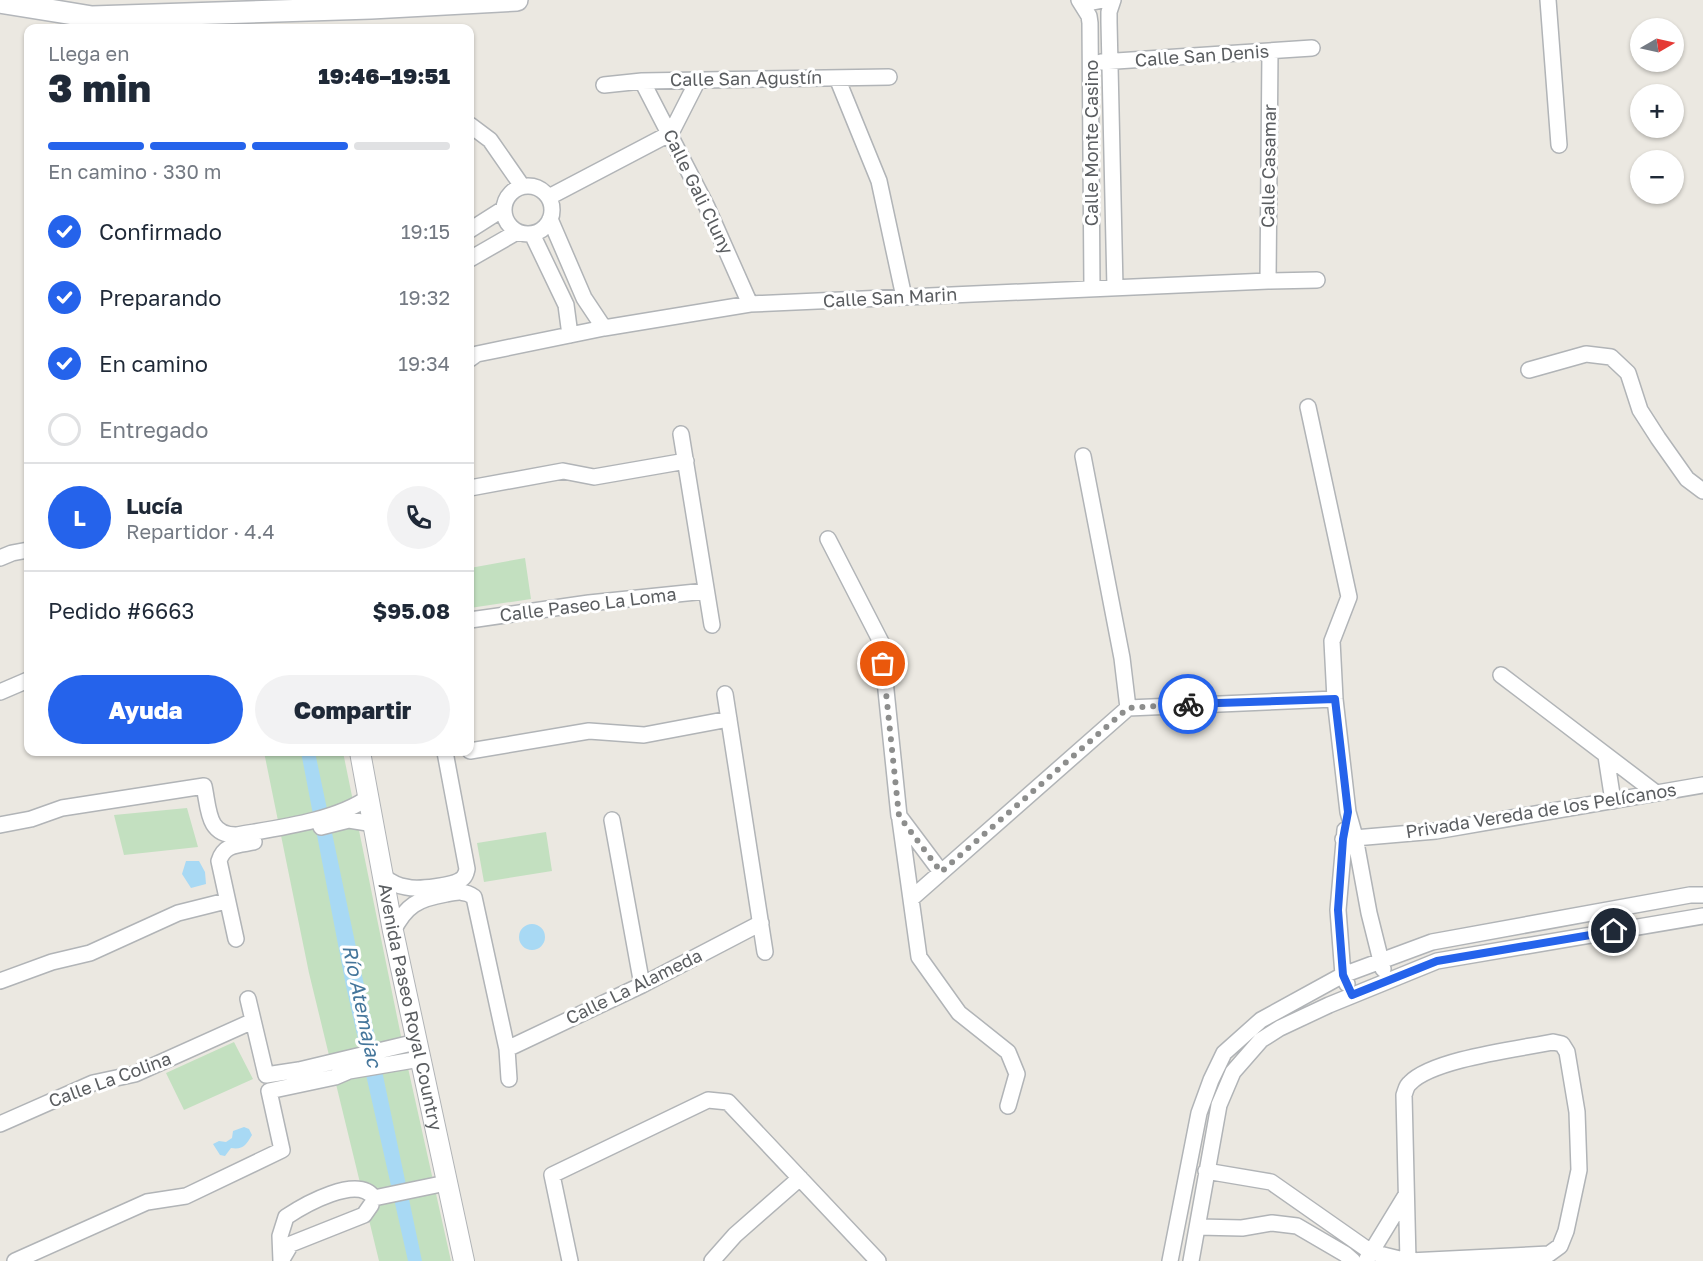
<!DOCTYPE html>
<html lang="es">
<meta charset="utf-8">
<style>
:root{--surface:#fff;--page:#f2f2f3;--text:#1f2937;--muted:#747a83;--line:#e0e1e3;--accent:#2563eb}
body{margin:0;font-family:"Golos Text",sans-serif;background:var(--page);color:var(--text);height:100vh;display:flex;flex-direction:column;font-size:22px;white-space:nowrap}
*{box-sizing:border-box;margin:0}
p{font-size:20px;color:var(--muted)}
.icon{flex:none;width:33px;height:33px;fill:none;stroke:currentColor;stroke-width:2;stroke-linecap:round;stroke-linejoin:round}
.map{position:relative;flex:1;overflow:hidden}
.panel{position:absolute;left:24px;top:24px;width:450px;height:732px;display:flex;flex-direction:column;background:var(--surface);border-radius:12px;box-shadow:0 2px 4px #0004}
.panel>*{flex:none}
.needle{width:39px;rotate:81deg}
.buttons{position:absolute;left:1630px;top:18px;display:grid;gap:12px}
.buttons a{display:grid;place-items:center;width:54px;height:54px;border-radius:50%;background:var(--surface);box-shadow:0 2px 4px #0004;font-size:30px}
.pin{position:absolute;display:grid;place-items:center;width:51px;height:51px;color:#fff;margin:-26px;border:3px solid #fff;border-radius:50%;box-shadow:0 2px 6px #0007}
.courier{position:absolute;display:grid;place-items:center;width:60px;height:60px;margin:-30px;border:4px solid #2563eb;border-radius:50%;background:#fff;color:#222;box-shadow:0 2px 8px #0007}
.summary em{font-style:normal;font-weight:800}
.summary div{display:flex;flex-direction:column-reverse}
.summary{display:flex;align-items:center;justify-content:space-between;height:102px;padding:0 24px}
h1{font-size:39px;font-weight:800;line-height:45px}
.bar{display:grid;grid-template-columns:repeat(4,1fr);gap:9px 6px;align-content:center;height:72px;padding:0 24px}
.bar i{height:8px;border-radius:4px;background:var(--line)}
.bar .current{background:var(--accent)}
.bar p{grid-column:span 4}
.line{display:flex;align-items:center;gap:15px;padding:0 24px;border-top:2px solid var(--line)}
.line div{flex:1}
.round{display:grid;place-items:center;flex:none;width:63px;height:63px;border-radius:32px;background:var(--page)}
ol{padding:0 24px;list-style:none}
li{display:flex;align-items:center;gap:18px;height:66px}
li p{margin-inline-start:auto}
li .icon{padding:6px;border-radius:50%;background:var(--accent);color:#fff;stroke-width:4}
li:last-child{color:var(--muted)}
li i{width:33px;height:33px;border:3px solid var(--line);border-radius:50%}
.primary-button{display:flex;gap:12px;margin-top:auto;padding:12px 24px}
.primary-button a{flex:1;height:69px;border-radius:36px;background:var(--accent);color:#fff;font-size:24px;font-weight:800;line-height:69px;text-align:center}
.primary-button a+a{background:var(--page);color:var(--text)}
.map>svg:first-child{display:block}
.green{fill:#c3e0c0}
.water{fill:#a8d9f4}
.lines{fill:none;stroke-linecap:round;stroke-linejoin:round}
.minor-casing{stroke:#b1b4b7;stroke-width:18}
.tertiary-casing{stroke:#b1b4b7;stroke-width:22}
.secondary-casing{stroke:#b3b6ba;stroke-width:24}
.minor{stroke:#fff;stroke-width:15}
.tertiary{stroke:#fff;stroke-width:20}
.secondary{stroke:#fff;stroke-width:21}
.done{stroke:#8d8e8d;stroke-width:6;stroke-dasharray:0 10.8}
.route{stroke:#2563eb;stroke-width:8}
.labels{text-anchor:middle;stroke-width:6;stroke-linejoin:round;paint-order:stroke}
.street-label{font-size:18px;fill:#5a5d60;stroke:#fff}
.water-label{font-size:20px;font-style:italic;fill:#45769b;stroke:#fff}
</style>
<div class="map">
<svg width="1703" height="1261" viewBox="0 0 1703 1261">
<rect width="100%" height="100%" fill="#ebe8e1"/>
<path class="green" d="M 525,558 L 531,599 L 470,608 L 470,568 Z
M 264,752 L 343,752 L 402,1041 L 451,1261 L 379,1261 L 309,973 Z
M 187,808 L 198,847 L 124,855 L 114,815 Z
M 546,832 L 552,871 L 484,882 L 477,843 Z
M 234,1042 L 253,1079 L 184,1110 L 166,1073 Z"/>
<path class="water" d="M 301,752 L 315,752 L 422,1261 L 408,1261 L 346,986 Z
M 186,861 L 199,861 L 205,872 L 206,884 L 191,888 L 182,874 Z
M519 937a13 13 0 1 1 26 0a13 13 0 1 1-26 0Z
M 244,1127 L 249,1129 L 252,1135 C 246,1145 243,1150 231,1148 L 225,1156 L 220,1155 L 213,1144 L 219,1141 L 226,1142 L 232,1138 L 233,1131 Z"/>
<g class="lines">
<g class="minor-casing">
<path id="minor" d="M 1079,0 L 1089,16 L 1090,23 L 1092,289
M 1082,0 L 1093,2 L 1103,0
M 1113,0 L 1109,12 L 1109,22 L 1115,288
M 1548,0 L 1559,145
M 1101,62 L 1312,48
M 837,78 L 879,181 L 904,297
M 642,81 L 707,207 L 750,304
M 604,85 L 642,81 L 889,77
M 470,125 L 490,140 L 522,186
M504 210a24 24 0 1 1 48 0a24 24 0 1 1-48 0Z
M 549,197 L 671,133 L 698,80
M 550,219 L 584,298 L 604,328
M 470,230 L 503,209
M 532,234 L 566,305 L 570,335
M 470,259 L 517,232
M 1268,281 L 1270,51
M 470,359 L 477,354 L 604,328 L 750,304 L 1268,281 L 1317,280
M 1529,370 L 1586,354 L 1611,357 L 1628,373 L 1640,410 L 1658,438 L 1687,479 L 1703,491
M 1308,407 L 1349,597 L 1332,641 L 1335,699 L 1348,812 L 1355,837 L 1369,913 L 1383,969
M 681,434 L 712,625
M 1083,456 L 1122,658 L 1128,708
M 470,488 L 563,471 L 594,477 L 686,461
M 828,539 L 881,642 L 899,816 L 941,872
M 0,558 L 12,553 L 28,550
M 470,620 L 589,603 L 706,591
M 1501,675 L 1656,793
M 0,692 L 28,680
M 725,694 L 765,952
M 470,751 L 589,731 L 644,735 L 729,719
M 1606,756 L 1613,801
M 612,820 L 642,985
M 900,820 L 919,957 L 959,1013 L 1008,1052 L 1017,1074 L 1008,1106
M 0,825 L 31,819 L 62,808 L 204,786 C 209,809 207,836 237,835 C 277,828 336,821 369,797
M 321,827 L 349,820 L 374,824
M 1345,830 L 1338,910 L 1343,975 L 1347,984
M 1343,839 L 1436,831 L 1703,785
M 384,877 C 391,882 397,886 406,887 C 417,890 455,886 463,878 C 466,875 466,873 467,869 L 445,752
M 912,898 L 1128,708 L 1335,699
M 393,931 C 406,905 418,899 446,894 C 456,892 465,890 474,897 L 507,1049 L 509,1079
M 236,939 L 219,861 C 224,844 238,845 254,842
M 0,981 L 52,962 L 90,953 L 178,913 L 226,901
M 248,999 L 266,1075 L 299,1070 L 416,1042
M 507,1049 L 642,985 L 761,923
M 0,1124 L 93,1083 L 135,1074 L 253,1021
M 1206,1171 L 1271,1182 L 1371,1252 L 1408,1261
M 374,1198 L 446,1183
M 1198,1227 L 1242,1228 L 1272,1223 L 1297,1226 L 1345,1254 L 1353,1261
M 1367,1259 L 1406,1195
M 15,1261 L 147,1202 L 186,1196 L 282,1150 L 269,1091 L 335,1077 L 349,1071 L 420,1059
M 281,1261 L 280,1236 L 286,1217 C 304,1205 358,1174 374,1198
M 281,1261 L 291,1244 L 364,1215 L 371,1205
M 570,1261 L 552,1175 L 708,1100 L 728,1102 L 878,1261
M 712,1261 L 735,1235 L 800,1178
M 1170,1261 L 1199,1113 L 1211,1080 L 1224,1053 L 1261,1020 L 1343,975 L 1432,942 L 1690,895 L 1703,895
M 1191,1261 L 1219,1105 L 1233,1072 L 1261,1040 L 1280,1028 L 1329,1005 L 1437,961 L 1703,916
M 1408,1261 L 1404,1095 C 1406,1090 1406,1086 1410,1083 C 1433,1059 1519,1049 1553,1042 L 1562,1044 L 1567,1052 L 1577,1112 L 1579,1170 L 1566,1231 L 1560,1246 L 1549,1254 L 1409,1261"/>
</g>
<g class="tertiary-casing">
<g id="tertiary">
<path d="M 147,15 L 164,28"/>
<path id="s1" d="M 360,752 L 393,931 L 464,1261"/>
</g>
</g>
<g class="secondary-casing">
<path id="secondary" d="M 0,2 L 92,17 L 371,8 L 517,0"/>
</g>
<use href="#minor" class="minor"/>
<use href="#tertiary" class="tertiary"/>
<use href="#secondary" class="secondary"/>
</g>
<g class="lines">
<path class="done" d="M 883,664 L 899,816 L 941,872 L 1128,708 L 1188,704"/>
<path class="route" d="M 1188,704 L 1335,699 L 1348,812 L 1343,839 L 1338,910 L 1343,975 L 1352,995 L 1437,961 L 1614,931"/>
</g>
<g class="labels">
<g class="street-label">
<text transform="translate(1202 56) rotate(-4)" y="6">Calle San Denis</text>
<text transform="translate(746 79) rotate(-1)" y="6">Calle San Agustín</text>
<text transform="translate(1092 143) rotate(-90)" y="6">Calle Monte Casino</text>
<text transform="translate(1269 166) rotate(-89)" y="6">Calle Casamar</text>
<text transform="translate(698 192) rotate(64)" y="6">Calle Gali Cluny</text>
<text transform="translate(890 298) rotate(-3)" y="6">Calle San Marin</text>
<text transform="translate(588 605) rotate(-7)" y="6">Calle Paseo La Loma</text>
<text transform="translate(1541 811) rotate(-9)" y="6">Privada Vereda de los Pelícanos</text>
<text transform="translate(634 987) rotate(-26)" y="6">Calle La Alameda</text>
<text dy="6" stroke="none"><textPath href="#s1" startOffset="260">Avenida Paseo Royal Country</textPath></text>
<text transform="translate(110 1080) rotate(-20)" y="6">Calle La Colina</text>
</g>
<g class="water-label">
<text transform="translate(362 1006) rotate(78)" y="7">Río Atemajac</text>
</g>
</g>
</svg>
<div class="buttons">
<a><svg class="needle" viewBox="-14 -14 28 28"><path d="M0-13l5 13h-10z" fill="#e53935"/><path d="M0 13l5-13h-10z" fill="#747a83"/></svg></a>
<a>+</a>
<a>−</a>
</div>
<div class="pin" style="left:883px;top:664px;background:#ea580c"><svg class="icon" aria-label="bag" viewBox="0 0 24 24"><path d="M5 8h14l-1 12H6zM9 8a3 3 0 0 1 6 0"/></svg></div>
<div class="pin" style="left:1614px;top:931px;background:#1f2937"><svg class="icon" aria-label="home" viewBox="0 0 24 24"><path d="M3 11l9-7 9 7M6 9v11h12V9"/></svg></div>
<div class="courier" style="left:1188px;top:704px"><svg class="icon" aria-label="bike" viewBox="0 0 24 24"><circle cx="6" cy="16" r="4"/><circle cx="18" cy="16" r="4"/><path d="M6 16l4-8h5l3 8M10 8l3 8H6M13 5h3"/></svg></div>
<section class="panel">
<div class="summary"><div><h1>3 min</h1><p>Llega en</p></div><em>19:46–19:51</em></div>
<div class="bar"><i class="current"></i><i class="current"></i><i class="current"></i><i></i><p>En camino · 330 m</p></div>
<ol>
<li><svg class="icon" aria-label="check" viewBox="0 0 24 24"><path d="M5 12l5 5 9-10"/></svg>Confirmado<p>19:15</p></li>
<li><svg class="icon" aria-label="check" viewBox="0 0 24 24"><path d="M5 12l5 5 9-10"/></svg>Preparando<p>19:32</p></li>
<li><svg class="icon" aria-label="check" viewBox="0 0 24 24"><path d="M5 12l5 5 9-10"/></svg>En camino<p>19:34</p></li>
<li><i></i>Entregado</li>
</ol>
<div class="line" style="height:108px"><b class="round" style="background:var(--accent);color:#fff">L</b><div><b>Lucía</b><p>Repartidor · 4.4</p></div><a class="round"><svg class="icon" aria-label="phone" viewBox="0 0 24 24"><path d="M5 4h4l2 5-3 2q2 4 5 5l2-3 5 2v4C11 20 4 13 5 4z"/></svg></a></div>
<div class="line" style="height:78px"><div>Pedido #6663</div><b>$95.08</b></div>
<div class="primary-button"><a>Ayuda</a><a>Compartir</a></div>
</section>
</div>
